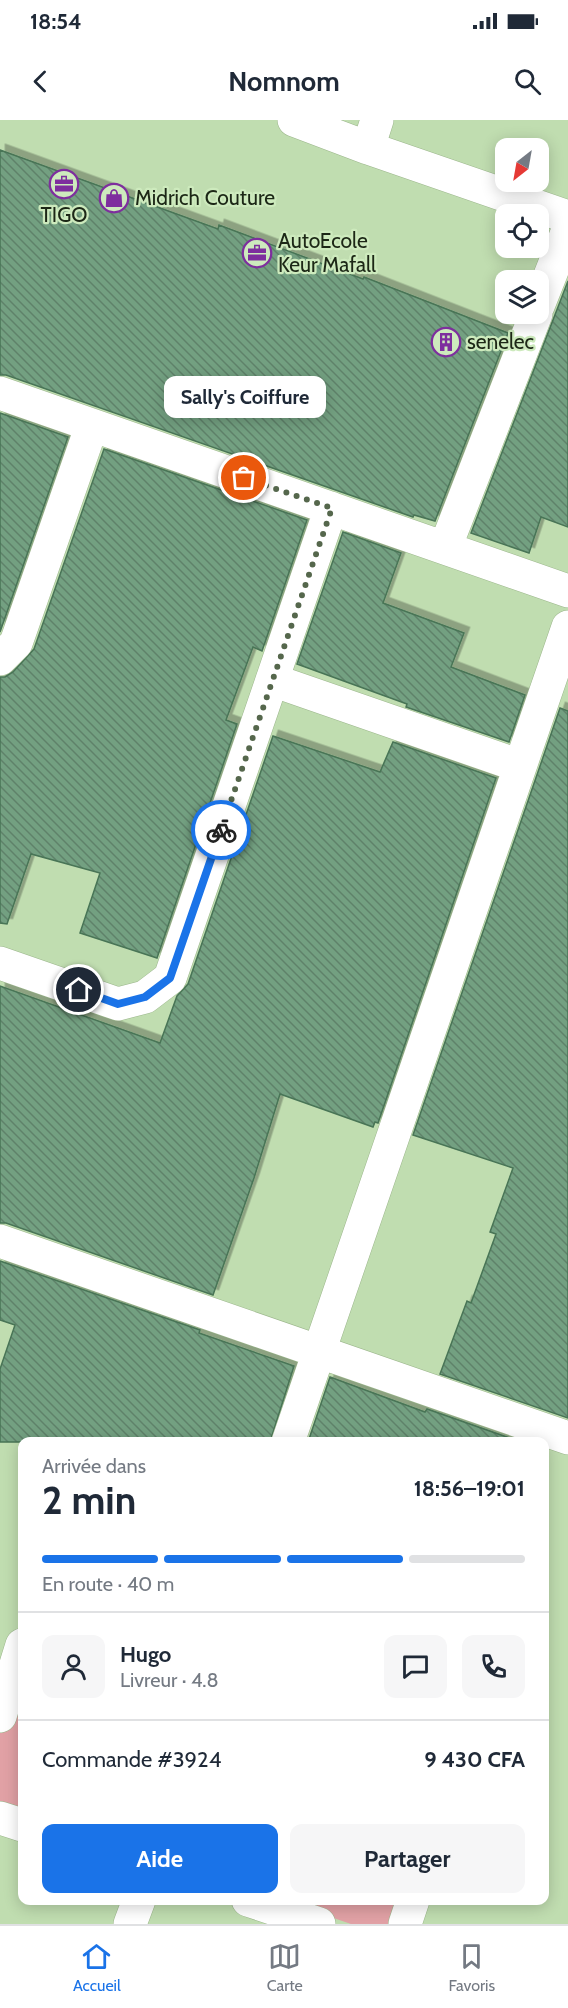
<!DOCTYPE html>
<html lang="fr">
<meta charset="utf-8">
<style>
:root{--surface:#fff;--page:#f6f6f7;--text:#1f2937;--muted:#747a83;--line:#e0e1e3;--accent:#1a73e8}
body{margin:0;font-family:Cabin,sans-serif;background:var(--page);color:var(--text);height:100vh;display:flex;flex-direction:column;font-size:22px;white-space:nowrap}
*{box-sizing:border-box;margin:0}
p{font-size:20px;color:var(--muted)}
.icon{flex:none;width:33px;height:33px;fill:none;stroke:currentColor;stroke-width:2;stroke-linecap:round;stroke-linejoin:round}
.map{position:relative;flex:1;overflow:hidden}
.panel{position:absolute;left:18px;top:1317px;width:531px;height:468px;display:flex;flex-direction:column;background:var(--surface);border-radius:12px;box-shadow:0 3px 15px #0003}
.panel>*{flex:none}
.needle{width:39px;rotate:211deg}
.fabs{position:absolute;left:495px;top:18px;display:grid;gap:12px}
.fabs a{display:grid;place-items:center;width:54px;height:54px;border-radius:12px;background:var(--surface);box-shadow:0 3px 15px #0003;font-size:30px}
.pin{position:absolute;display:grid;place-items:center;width:51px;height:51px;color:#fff;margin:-26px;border:3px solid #fff;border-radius:50%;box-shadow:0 2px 6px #0007}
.courier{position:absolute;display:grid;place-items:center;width:60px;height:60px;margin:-30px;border:4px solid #1a73e8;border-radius:50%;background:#fff;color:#222;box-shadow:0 2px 8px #0007}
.bubble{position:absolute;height:42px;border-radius:12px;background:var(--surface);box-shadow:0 3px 15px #0003;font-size:20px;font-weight:800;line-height:42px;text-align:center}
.overview em{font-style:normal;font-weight:800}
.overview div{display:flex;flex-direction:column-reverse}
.overview{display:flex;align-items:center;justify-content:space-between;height:102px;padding:0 24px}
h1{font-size:39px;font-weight:800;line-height:45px}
.bar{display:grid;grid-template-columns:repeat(4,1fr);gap:9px 6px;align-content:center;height:72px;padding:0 24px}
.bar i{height:8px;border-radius:4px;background:var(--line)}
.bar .current{background:var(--accent)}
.bar p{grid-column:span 4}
.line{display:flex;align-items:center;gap:15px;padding:0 24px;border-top:2px solid var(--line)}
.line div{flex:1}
.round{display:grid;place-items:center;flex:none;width:63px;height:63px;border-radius:12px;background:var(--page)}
.action{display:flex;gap:12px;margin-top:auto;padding:12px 24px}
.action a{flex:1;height:69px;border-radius:12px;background:var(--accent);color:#fff;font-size:24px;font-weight:800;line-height:69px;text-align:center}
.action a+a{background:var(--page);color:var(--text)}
.status{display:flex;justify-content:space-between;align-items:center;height:42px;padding:0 30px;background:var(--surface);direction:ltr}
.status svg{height:16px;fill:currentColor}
header{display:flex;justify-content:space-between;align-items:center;height:78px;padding:0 24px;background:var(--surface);font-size:27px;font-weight:800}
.tab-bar{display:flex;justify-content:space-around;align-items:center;height:84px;border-top:2px solid var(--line);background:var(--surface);font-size:16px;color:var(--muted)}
.tab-bar a{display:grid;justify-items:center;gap:3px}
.tab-bar .current{color:var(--accent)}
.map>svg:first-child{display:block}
.park{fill:#e1a1a5}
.building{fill:url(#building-back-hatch);stroke:#487456;stroke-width:1.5;filter:url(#shadow)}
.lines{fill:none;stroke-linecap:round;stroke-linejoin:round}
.minor-casing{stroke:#9bb68b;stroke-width:34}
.minor{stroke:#fff;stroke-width:33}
.done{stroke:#55674c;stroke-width:6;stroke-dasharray:0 10.8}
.route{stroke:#1a73e8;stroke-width:8}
.labels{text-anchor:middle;stroke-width:4.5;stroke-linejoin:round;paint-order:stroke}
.poi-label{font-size:21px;fill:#1c2716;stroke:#cdeabd;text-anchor:start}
</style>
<div class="status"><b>18:54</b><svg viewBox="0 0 49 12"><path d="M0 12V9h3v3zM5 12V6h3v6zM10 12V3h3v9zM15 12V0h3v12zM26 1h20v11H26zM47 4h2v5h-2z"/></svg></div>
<header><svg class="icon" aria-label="back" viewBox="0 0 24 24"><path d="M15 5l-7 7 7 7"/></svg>Nomnom<svg class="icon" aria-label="search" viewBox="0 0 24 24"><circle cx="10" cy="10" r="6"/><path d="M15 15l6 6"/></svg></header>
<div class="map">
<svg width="568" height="1804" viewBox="0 0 568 1804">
<defs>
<pattern id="building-back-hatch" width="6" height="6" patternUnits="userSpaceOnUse" patternTransform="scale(1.5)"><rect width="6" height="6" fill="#73a081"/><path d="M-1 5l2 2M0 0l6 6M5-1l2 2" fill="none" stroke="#5e8269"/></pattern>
<filter id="shadow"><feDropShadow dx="5.5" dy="-5.5" stdDeviation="0" flood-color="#0004"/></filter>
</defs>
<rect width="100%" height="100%" fill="#c0ddb0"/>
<path class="park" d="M 22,1499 L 22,1689 L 0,1681 L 0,1564 Z
M 284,1781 L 398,1781 L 390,1804 L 351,1804 Z"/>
<path class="building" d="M 0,30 L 218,109 L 219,105 L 363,159 L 364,157 L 508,213 L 435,401 L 414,395 L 413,397 L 6,255 L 0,255 Z
M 568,161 L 568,407 L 541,397 L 529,433 L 471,413 Z
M 0,293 L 68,317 L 0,512 Z
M 104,329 L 307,400 L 262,531 L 253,527 L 226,600 L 237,604 L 157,838 L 80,813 L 100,753 L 31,734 L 7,804 L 0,803 L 0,557 L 5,557 L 13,552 L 34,529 Z
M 343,412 L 401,433 L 383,483 L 464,513 L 451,547 L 525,575 L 509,622 L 406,587 L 407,584 L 297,544 Z
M 560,588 L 568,591 L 568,1298 L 440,1254 L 467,1181 L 471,1183 L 496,1114 L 490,1112 L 513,1048 L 413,1015 Z
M 273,616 L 380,652 L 393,622 L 496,658 L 378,1003 L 375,1002 L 373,1007 L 280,974 L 254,1058 L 213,1175 L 6,1103 L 0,1103 L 0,866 L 160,923 L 177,876 L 188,864 Z
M 0,1141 L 200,1210 L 199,1213 L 294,1246 L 270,1322 L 0,1322 L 0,1249 L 15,1205 L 0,1200 Z
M 330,1257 L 425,1292 L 427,1289 L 521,1322 L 308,1322 Z"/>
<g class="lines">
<g class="minor-casing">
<path id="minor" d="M 294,0 L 368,28 L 568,97
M 368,28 L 377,0
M 538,186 L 568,110
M 0,273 L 568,471
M 445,428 L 536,194
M 0,539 L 16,523 L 92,305
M 272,560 L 520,646
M 0,843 L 118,884 L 145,877 L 170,858 L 331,388
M 0,1121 L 568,1318
M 288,1322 L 568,507
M 0,1596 L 22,1525
M 0,1698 L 22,1705
M 248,1780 L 319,1804
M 130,1804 L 139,1780
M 405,1804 L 413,1780"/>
</g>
<use href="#minor" class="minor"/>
</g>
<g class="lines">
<path class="done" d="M 221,710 L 332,388 L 244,358"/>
<path class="route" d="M 79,870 L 118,884 L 145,877 L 170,858 L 221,710"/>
</g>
<defs>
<g id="office-ring" transform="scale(1.5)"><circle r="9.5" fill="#cdeabd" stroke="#7e2e9e" stroke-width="1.5"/><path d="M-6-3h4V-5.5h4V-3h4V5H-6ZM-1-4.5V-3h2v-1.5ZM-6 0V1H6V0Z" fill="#7e2e9e"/></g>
<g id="shop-ring" transform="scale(1.5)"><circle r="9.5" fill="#cdeabd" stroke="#7e2e9e" stroke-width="1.5"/><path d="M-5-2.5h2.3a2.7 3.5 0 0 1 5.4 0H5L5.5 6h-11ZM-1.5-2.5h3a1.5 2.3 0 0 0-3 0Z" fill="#7e2e9e"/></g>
<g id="building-ring" transform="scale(1.5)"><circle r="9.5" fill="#cdeabd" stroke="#7e2e9e" stroke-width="1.5"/><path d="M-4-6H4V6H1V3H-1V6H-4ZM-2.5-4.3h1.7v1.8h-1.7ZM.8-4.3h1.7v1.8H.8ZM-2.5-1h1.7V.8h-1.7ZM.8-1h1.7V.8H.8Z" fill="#7e2e9e"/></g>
</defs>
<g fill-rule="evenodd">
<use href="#office-ring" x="64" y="64"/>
<use href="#shop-ring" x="114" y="78"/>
<use href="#office-ring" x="257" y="133"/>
<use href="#building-ring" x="446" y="222"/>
</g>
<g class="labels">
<g class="poi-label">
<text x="135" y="85">Midrich Couture</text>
<text x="64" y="102" text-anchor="middle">TIGO</text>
<text x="278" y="128">AutoEcole<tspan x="278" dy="24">Keur Mafall</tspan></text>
<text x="467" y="229">senelec</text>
</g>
</g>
</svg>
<div class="fabs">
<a><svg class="needle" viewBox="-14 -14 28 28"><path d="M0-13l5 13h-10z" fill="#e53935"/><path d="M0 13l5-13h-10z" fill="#747a83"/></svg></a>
<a><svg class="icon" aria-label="locate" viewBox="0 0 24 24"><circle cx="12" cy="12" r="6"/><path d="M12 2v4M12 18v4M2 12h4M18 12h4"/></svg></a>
<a><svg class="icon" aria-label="layers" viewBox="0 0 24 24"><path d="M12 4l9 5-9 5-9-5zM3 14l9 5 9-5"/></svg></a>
</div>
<div class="pin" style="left:244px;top:358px;background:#ea580c"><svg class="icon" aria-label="bag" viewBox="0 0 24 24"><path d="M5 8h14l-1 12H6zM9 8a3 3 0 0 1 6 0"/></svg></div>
<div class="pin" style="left:79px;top:870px;background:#1f2937"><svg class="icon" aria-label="home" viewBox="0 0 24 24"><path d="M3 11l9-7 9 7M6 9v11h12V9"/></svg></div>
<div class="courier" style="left:221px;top:710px"><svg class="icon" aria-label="bike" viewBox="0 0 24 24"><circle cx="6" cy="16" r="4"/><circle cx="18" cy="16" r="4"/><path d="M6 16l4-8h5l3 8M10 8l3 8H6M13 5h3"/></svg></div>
<div class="bubble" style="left:164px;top:256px;width:162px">Sally's Coiffure</div>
<section class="panel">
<div class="overview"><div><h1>2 min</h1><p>Arrivée dans</p></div><em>18:56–19:01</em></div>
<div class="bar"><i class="current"></i><i class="current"></i><i class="current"></i><i></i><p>En route · 40 m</p></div>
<div class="line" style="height:108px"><a class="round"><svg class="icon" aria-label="person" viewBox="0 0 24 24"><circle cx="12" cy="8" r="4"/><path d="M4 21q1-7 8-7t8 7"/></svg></a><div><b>Hugo</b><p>Livreur · 4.8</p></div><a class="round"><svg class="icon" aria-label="chat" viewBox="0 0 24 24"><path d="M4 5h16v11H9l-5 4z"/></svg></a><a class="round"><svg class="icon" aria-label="phone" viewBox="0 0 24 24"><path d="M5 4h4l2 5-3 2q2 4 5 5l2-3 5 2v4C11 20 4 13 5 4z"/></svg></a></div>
<div class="line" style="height:78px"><div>Commande #3924</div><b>9 430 CFA</b></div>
<div class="action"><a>Aide</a><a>Partager</a></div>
</section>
</div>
<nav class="tab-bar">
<a class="current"><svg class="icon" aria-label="home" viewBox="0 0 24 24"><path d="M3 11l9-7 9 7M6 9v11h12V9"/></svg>Accueil</a>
<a><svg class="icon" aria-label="map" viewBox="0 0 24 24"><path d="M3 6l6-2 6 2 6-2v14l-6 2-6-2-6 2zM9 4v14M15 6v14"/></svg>Carte</a>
<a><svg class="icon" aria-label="saved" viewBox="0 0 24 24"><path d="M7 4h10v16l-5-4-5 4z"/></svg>Favoris</a>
</nav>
